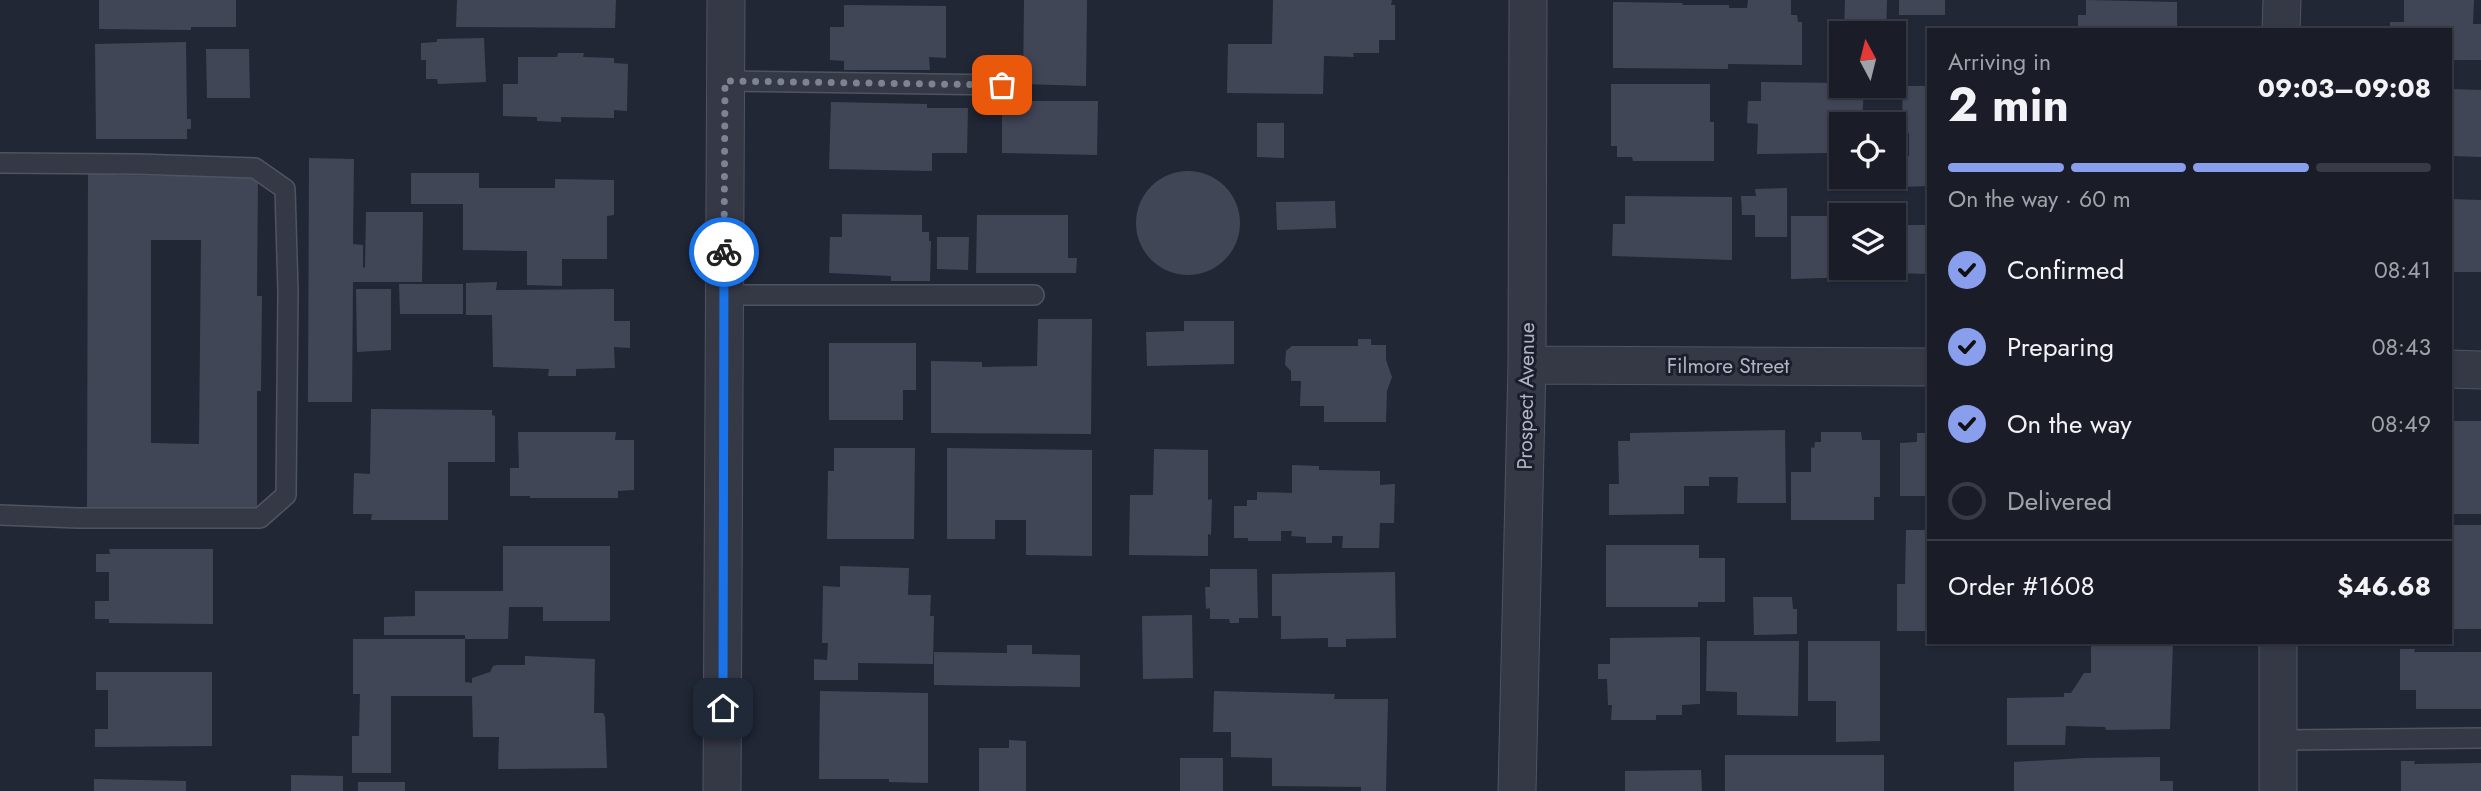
<!DOCTYPE html>
<meta charset="utf-8">
<style>
:root{--surface:#1a1d28;--page:#272a34;--text:#f1f3f6;--muted:#9fa2a8;--line:#383b45;--accent:#899fee}
body{margin:0;font-family:Jost,sans-serif;background:var(--page);color:var(--text);height:100vh;display:flex;flex-direction:column;font-size:26px;white-space:nowrap}
*{box-sizing:border-box;margin:0}
p{font-size:23px;color:var(--muted)}
.icon{flex:none;width:38px;height:38px;fill:none;stroke:currentColor;stroke-width:2;stroke-linecap:round;stroke-linejoin:round}
.map{position:relative;flex:1;overflow:hidden}
.details{position:absolute;left:1927px;top:28px;width:525px;height:616px;display:flex;flex-direction:column;background:var(--surface);border-radius:0px;box-shadow:0 2px 5px #0004,0 0 0 2px var(--line)}
.details>*{flex:none}
.needle{width:46px;rotate:353deg}
.buttons{position:absolute;left:1829px;top:21px;display:grid;gap:14px}
.buttons a{display:grid;place-items:center;width:77px;height:77px;border-radius:0px;background:var(--surface);box-shadow:0 2px 5px #0004,0 0 0 2px var(--line);font-size:35px}
.pin{position:absolute;display:grid;place-items:center;width:60px;height:60px;color:#fff;margin:-30px;border-radius:14px;box-shadow:0 4px 10px #0006}
.courier{position:absolute;display:grid;place-items:center;width:70px;height:70px;margin:-35px;border:5px solid #1a73e8;border-radius:50%;background:#fff;color:#222;box-shadow:0 2px 9px #0007}
.summary em{font-style:normal;font-weight:700}
.summary div{display:flex;flex-direction:column-reverse}
.summary{display:flex;align-items:center;justify-content:space-between;height:119px;padding:0 21px}
h1{font-size:46px;font-weight:700;line-height:52px}
.bar{display:grid;grid-template-columns:repeat(4,1fr);gap:10px 7px;align-content:center;height:84px;padding:0 21px}
.bar i{height:9px;border-radius:5px;background:var(--line)}
.bar .selected{background:var(--accent)}
.bar p{grid-column:span 4}
.line{display:flex;align-items:center;gap:18px;padding:0 21px;border-top:2px solid var(--line)}
.line div{flex:1}
ol{padding:0 21px;list-style:none}
li{display:flex;align-items:center;gap:21px;height:77px}
li p{margin-inline-start:auto}
li .icon{padding:7px;border-radius:50%;background:var(--accent);color:#111;stroke-width:4}
li:last-child{color:var(--muted)}
li i{width:38px;height:38px;border:4px solid var(--line);border-radius:50%}
.map>svg:first-child{display:block}
.building{fill:#414657;fill-rule:evenodd}
.lines{fill:none;stroke-linecap:round;stroke-linejoin:round}
.service-casing{stroke:#505461;stroke-width:22}
.minor-casing{stroke:#505461;stroke-width:39}
.service{stroke:#353946;stroke-width:19}
.minor{stroke:#353946;stroke-width:37}
.done{stroke:#7e8392;stroke-width:7;stroke-dasharray:0 12.6}
.route{stroke:#1a73e8;stroke-width:9}
.labels{text-anchor:middle;stroke-width:6;stroke-linejoin:round;paint-order:stroke}
.street-label{font-size:21px;fill:#b0b4c3;stroke:#1b1f2b}
</style>
<div class="map">
<svg width="2481" height="791" viewBox="0 0 2481 791">
<rect width="100%" height="100%" fill="#222736"/>
<path class="building" d="M 99,0 L 236,0 L 236,27 L 191,27 L 191,30 L 99,29 Z
M 457,0 L 616,0 L 615,28 L 456,27 Z
M 1024,0 L 1087,0 L 1086,86 L 1023,84 Z
M 1273,0 L 1392,0 L 1391,5 L 1395,5 L 1395,40 L 1379,40 L 1379,53 L 1353,53 L 1354,57 L 1324,56 L 1323,94 L 1227,93 L 1228,44 L 1272,44 Z
M 1748,0 L 1791,0 L 1791,15 L 1797,15 L 1798,22 L 1802,22 L 1802,65 L 1728,64 L 1728,69 L 1613,68 L 1613,2 L 1683,3 L 1682,5 L 1729,5 L 1729,8 L 1747,8 Z
M 1845,0 L 1887,0 L 1886,33 L 1844,33 Z
M 1899,0 L 1945,0 L 1945,15 L 1899,15 Z
M 2086,0 L 2177,2 L 2177,30 L 2078,30 L 2078,15 L 2086,15 Z
M 2404,0 L 2474,0 L 2473,24 L 2481,24 L 2481,60 L 2450,60 L 2450,30 L 2390,30 L 2390,22 L 2404,22 Z
M 844,5 L 946,6 L 946,58 L 929,57 L 930,70 L 844,70 L 844,61 L 830,60 L 830,27 L 844,27 Z
M 484,38 L 486,82 L 438,84 L 437,79 L 426,79 L 426,60 L 421,60 L 421,43 L 437,42 L 437,39 Z
M 186,42 L 187,119 L 191,119 L 191,129 L 187,129 L 187,139 L 96,139 L 95,44 Z
M 206,49 L 249,49 L 250,98 L 207,98 Z
M 558,53 L 584,53 L 583,57 L 614,58 L 614,63 L 628,64 L 627,111 L 614,110 L 614,118 L 561,117 L 561,122 L 537,121 L 537,117 L 503,116 L 503,84 L 518,84 L 518,57 L 557,57 Z
M 1761,82 L 1841,83 L 1841,86 L 1864,86 L 1862,124 L 1841,124 L 1841,115 L 1835,115 L 1835,138 L 1827,138 L 1827,153 L 1757,154 L 1758,124 L 1747,123 L 1748,101 L 1761,101 Z
M 1611,84 L 1710,84 L 1710,122 L 1714,122 L 1714,161 L 1633,161 L 1632,157 L 1617,157 L 1617,146 L 1611,146 Z
M 1902,86 L 1928,86 L 1928,186 L 1902,187 L 1902,156 L 1909,156 L 1909,133 L 1903,132 Z
M 2450,89 L 2481,90 L 2481,157 L 2452,156 L 2452,151 L 2450,151 Z
M 1002,101 L 1098,101 L 1097,155 L 1002,153 Z
M 831,102 L 927,104 L 927,108 L 968,108 L 967,153 L 932,153 L 932,171 L 829,169 Z
M 1257,123 L 1284,123 L 1284,158 L 1257,157 Z
M 309,158 L 354,159 L 353,244 L 363,245 L 363,268 L 365,267 L 366,212 L 423,212 L 422,282 L 353,282 L 352,402 L 308,402 Z
M 88,171 L 116,171 L 116,175 L 258,176 L 257,296 L 262,296 L 261,391 L 257,391 L 257,509 L 120,508 L 121,510 L 87,510 ZM 151,240 L 201,240 L 199,444 L 151,443 Z
M1136 223a52 52 0 1 1 104 0a52 52 0 1 1-104 0Z
M 411,173 L 479,173 L 479,188 L 555,188 L 555,179 L 614,180 L 614,215 L 607,216 L 607,259 L 562,259 L 562,286 L 527,285 L 527,251 L 463,250 L 463,204 L 411,204 Z
M 1839,177 L 1886,177 L 1886,189 L 1839,187 Z
M 1787,188 L 1787,237 L 1755,237 L 1755,215 L 1742,215 L 1741,196 L 1756,196 L 1755,189 Z
M 1625,196 L 1732,197 L 1732,260 L 1612,256 L 1613,224 L 1625,224 Z
M 2450,199 L 2481,200 L 2481,272 L 2450,272 Z
M 1335,201 L 1336,228 L 1277,230 L 1276,202 Z
M 1895,209 L 1908,209 L 1908,225 L 1928,225 L 1928,274 L 1895,273 Z
M 842,214 L 922,215 L 922,232 L 929,232 L 929,241 L 931,241 L 930,281 L 891,281 L 891,276 L 829,273 L 830,237 L 842,237 Z
M 977,215 L 1068,215 L 1068,258 L 1077,258 L 1076,273 L 976,273 Z
M 1791,216 L 1841,216 L 1841,268 L 1888,268 L 1888,276 L 1791,279 Z
M 937,237 L 969,237 L 968,270 L 937,269 Z
M 497,282 L 496,290 L 614,289 L 614,321 L 630,321 L 630,348 L 614,347 L 615,368 L 576,369 L 576,376 L 548,376 L 549,369 L 493,367 L 492,315 L 466,315 L 466,283 Z
M 399,284 L 463,284 L 463,314 L 400,314 Z
M 356,289 L 391,289 L 391,350 L 357,352 Z
M 1038,319 L 1092,319 L 1091,434 L 931,433 L 931,361 L 982,362 L 982,367 L 1037,366 Z
M 1184,321 L 1234,321 L 1234,364 L 1147,366 L 1146,332 L 1184,331 Z
M 1358,339 L 1371,339 L 1371,345 L 1386,345 L 1386,360 L 1392,377 L 1387,391 L 1386,422 L 1324,422 L 1324,406 L 1300,406 L 1301,381 L 1291,381 L 1291,371 L 1285,365 L 1286,351 L 1292,346 L 1358,346 Z
M 829,343 L 916,343 L 916,390 L 903,390 L 903,420 L 829,420 Z
M 371,409 L 492,410 L 492,415 L 495,416 L 495,462 L 448,462 L 448,520 L 371,520 L 372,514 L 353,514 L 354,473 L 370,474 Z
M 2450,421 L 2481,421 L 2481,514 L 2450,514 Z
M 1785,430 L 1786,503 L 1737,503 L 1738,477 L 1709,477 L 1709,486 L 1684,486 L 1684,514 L 1609,515 L 1609,484 L 1619,484 L 1618,441 L 1630,441 L 1630,433 Z
M 518,432 L 616,432 L 615,440 L 634,440 L 634,490 L 618,491 L 618,498 L 530,498 L 530,496 L 510,496 L 510,468 L 519,468 Z
M 1821,432 L 1861,432 L 1862,440 L 1880,440 L 1880,497 L 1874,497 L 1874,520 L 1791,520 L 1791,472 L 1811,472 L 1811,447 L 1814,448 L 1815,442 L 1821,442 Z
M 1917,433 L 1928,433 L 1928,496 L 1900,496 L 1900,443 L 1917,442 Z
M 834,448 L 915,448 L 914,539 L 827,539 L 828,471 L 834,471 Z
M 947,448 L 1092,450 L 1092,556 L 1026,555 L 1026,520 L 995,520 L 995,539 L 947,539 Z
M 1154,449 L 1208,450 L 1208,500 L 1212,499 L 1211,535 L 1208,534 L 1208,556 L 1129,555 L 1130,495 L 1153,495 Z
M 1292,465 L 1319,466 L 1319,470 L 1380,471 L 1380,485 L 1395,484 L 1394,523 L 1380,523 L 1379,548 L 1342,548 L 1343,536 L 1332,536 L 1332,543 L 1306,543 L 1306,537 L 1291,536 L 1292,531 L 1281,531 L 1281,541 L 1248,541 L 1248,538 L 1234,538 L 1234,506 L 1247,506 L 1247,500 L 1257,500 L 1257,492 L 1292,493 Z
M 2450,525 L 2481,525 L 2481,629 L 2450,629 Z
M 1906,530 L 1928,530 L 1928,631 L 1897,631 L 1897,584 L 1905,584 Z
M 1606,545 L 1699,545 L 1699,558 L 1725,558 L 1725,602 L 1698,602 L 1698,607 L 1606,607 Z
M 503,546 L 610,546 L 610,621 L 543,621 L 543,607 L 509,607 L 508,639 L 465,639 L 465,682 L 472,683 L 472,678 L 490,672 L 493,666 L 497,665 L 525,665 L 525,656 L 595,659 L 594,713 L 603,713 L 605,717 L 607,768 L 498,769 L 499,737 L 473,737 L 472,696 L 391,696 L 391,773 L 352,773 L 352,736 L 359,736 L 360,694 L 353,694 L 353,639 L 465,639 L 465,635 L 384,635 L 384,617 L 415,616 L 415,591 L 503,591 Z
M 109,549 L 213,549 L 213,624 L 109,623 L 109,619 L 95,619 L 95,601 L 109,601 L 109,572 L 96,572 L 96,554 L 110,554 Z
M 840,566 L 909,568 L 908,595 L 931,595 L 930,616 L 934,616 L 933,664 L 858,663 L 858,680 L 814,680 L 814,659 L 827,660 L 828,643 L 822,643 L 823,586 L 840,587 Z
M 1210,569 L 1257,569 L 1258,618 L 1239,618 L 1239,623 L 1230,623 L 1229,619 L 1210,619 L 1210,608 L 1206,609 L 1205,587 L 1210,587 Z
M 1395,572 L 1396,638 L 1346,639 L 1346,647 L 1328,647 L 1328,638 L 1281,639 L 1281,616 L 1272,616 L 1272,574 Z
M 1753,597 L 1792,597 L 1793,609 L 1797,609 L 1797,634 L 1754,635 Z
M 1192,615 L 1193,678 L 1143,679 L 1142,616 Z
M 1700,637 L 1700,704 L 1682,705 L 1682,715 L 1656,715 L 1656,720 L 1611,720 L 1612,705 L 1608,705 L 1607,679 L 1598,679 L 1598,664 L 1610,664 L 1610,638 Z
M 1707,641 L 1799,641 L 1798,716 L 1737,715 L 1737,692 L 1706,691 Z
M 1808,641 L 1880,641 L 1880,741 L 1836,742 L 1836,701 L 1808,701 Z
M 2091,642 L 2173,642 L 2170,729 L 2106,730 L 2105,727 L 2066,726 L 2065,745 L 2007,745 L 2007,698 L 2064,697 L 2064,693 L 2071,693 L 2084,673 L 2091,673 Z
M 1007,645 L 1032,645 L 1032,654 L 1080,655 L 1080,687 L 934,685 L 934,652 L 1007,653 Z
M 2400,649 L 2415,649 L 2414,652 L 2481,652 L 2481,709 L 2416,709 L 2416,690 L 2400,690 Z
M 96,672 L 212,672 L 212,746 L 95,747 L 95,729 L 108,729 L 108,690 L 96,690 Z
M 820,691 L 928,693 L 928,783 L 889,782 L 889,779 L 819,779 Z
M 1214,691 L 1335,694 L 1334,699 L 1388,699 L 1386,791 L 1361,791 L 1361,787 L 1272,786 L 1272,758 L 1231,757 L 1231,732 L 1213,732 Z
M 1009,740 L 1026,741 L 1026,791 L 979,791 L 979,748 L 1009,748 Z
M 1725,755 L 1884,755 L 1884,791 L 1725,791 Z
M 2160,757 L 2160,781 L 2173,781 L 2173,791 L 2014,791 L 2014,762 L 2084,758 Z
M 1180,758 L 1223,758 L 1223,791 L 1180,791 Z
M 2401,761 L 2415,761 L 2414,764 L 2481,763 L 2481,791 L 2401,791 Z
M 1701,770 L 1702,791 L 1625,791 L 1625,771 Z
M 291,775 L 343,776 L 343,791 L 291,791 Z
M 94,779 L 186,781 L 186,791 L 94,791 Z
M 358,782 L 405,782 L 405,791 L 358,791 Z"/>
<g class="lines">
<g class="service-casing">
<path id="service" d="M 725,81 L 1002,85
M 0,163 L 138,164 L 255,168 L 285,189 L 288,291 L 286,495 L 260,518 L 78,518 L 0,515
M 724,295 L 1034,295
M 2278,740 L 2481,738"/>
</g>
<g class="minor-casing">
<path id="minor" d="M 2281,30 L 2282,0
M 1527,365 L 1928,367
M 2450,369 L 2481,370
M 2278,642 L 2278,791
M 722,791 L 726,0
M 1517,791 L 1527,365 L 1528,0"/>
</g>
<use href="#service" class="service"/>
<use href="#minor" class="minor"/>
</g>
<g class="lines">
<path class="done" d="M 724,252 L 725,81 L 1002,85"/>
<path class="route" d="M 723,708 L 724,252"/>
</g>
<g class="labels">
<g class="street-label">
<text x="1728" y="373">Filmore Street</text>
<text transform="translate(1526 396) rotate(-89)" y="7">Prospect Avenue</text>
</g>
</g>
</svg>
<div class="buttons">
<a><svg class="needle" viewBox="-14 -14 28 28"><path d="M0-13l5 13h-10z" fill="#e53935"/><path d="M0 13l5-13h-10z" fill="#9fa2a8"/></svg></a>
<a><svg class="icon" aria-label="locate" viewBox="0 0 24 24"><circle cx="12" cy="12" r="6"/><path d="M12 2v4M12 18v4M2 12h4M18 12h4"/></svg></a>
<a><svg class="icon" aria-label="layers" viewBox="0 0 24 24"><path d="M12 4l9 5-9 5-9-5zM3 14l9 5 9-5"/></svg></a>
</div>
<div class="pin" style="left:1002px;top:85px;background:#ea580c"><svg class="icon" aria-label="bag" viewBox="0 0 24 24"><path d="M5 8h14l-1 12H6zM9 8a3 3 0 0 1 6 0"/></svg></div>
<div class="pin" style="left:723px;top:708px;background:#1f2937"><svg class="icon" aria-label="home" viewBox="0 0 24 24"><path d="M3 11l9-7 9 7M6 9v11h12V9"/></svg></div>
<div class="courier" style="left:724px;top:252px"><svg class="icon" aria-label="bike" viewBox="0 0 24 24"><circle cx="6" cy="16" r="4"/><circle cx="18" cy="16" r="4"/><path d="M6 16l4-8h5l3 8M10 8l3 8H6M13 5h3"/></svg></div>
<section class="details">
<div class="summary"><div><h1>2 min</h1><p>Arriving in</p></div><em>09:03–09:08</em></div>
<div class="bar"><i class="selected"></i><i class="selected"></i><i class="selected"></i><i></i><p>On the way · 60 m</p></div>
<ol>
<li><svg class="icon" aria-label="check" viewBox="0 0 24 24"><path d="M5 12l5 5 9-10"/></svg>Confirmed<p>08:41</p></li>
<li><svg class="icon" aria-label="check" viewBox="0 0 24 24"><path d="M5 12l5 5 9-10"/></svg>Preparing<p>08:43</p></li>
<li><svg class="icon" aria-label="check" viewBox="0 0 24 24"><path d="M5 12l5 5 9-10"/></svg>On the way<p>08:49</p></li>
<li><i></i>Delivered</li>
</ol>
<div class="line" style="height:91px"><div>Order #1608</div><b>$46.68</b></div>
</section>
</div>
